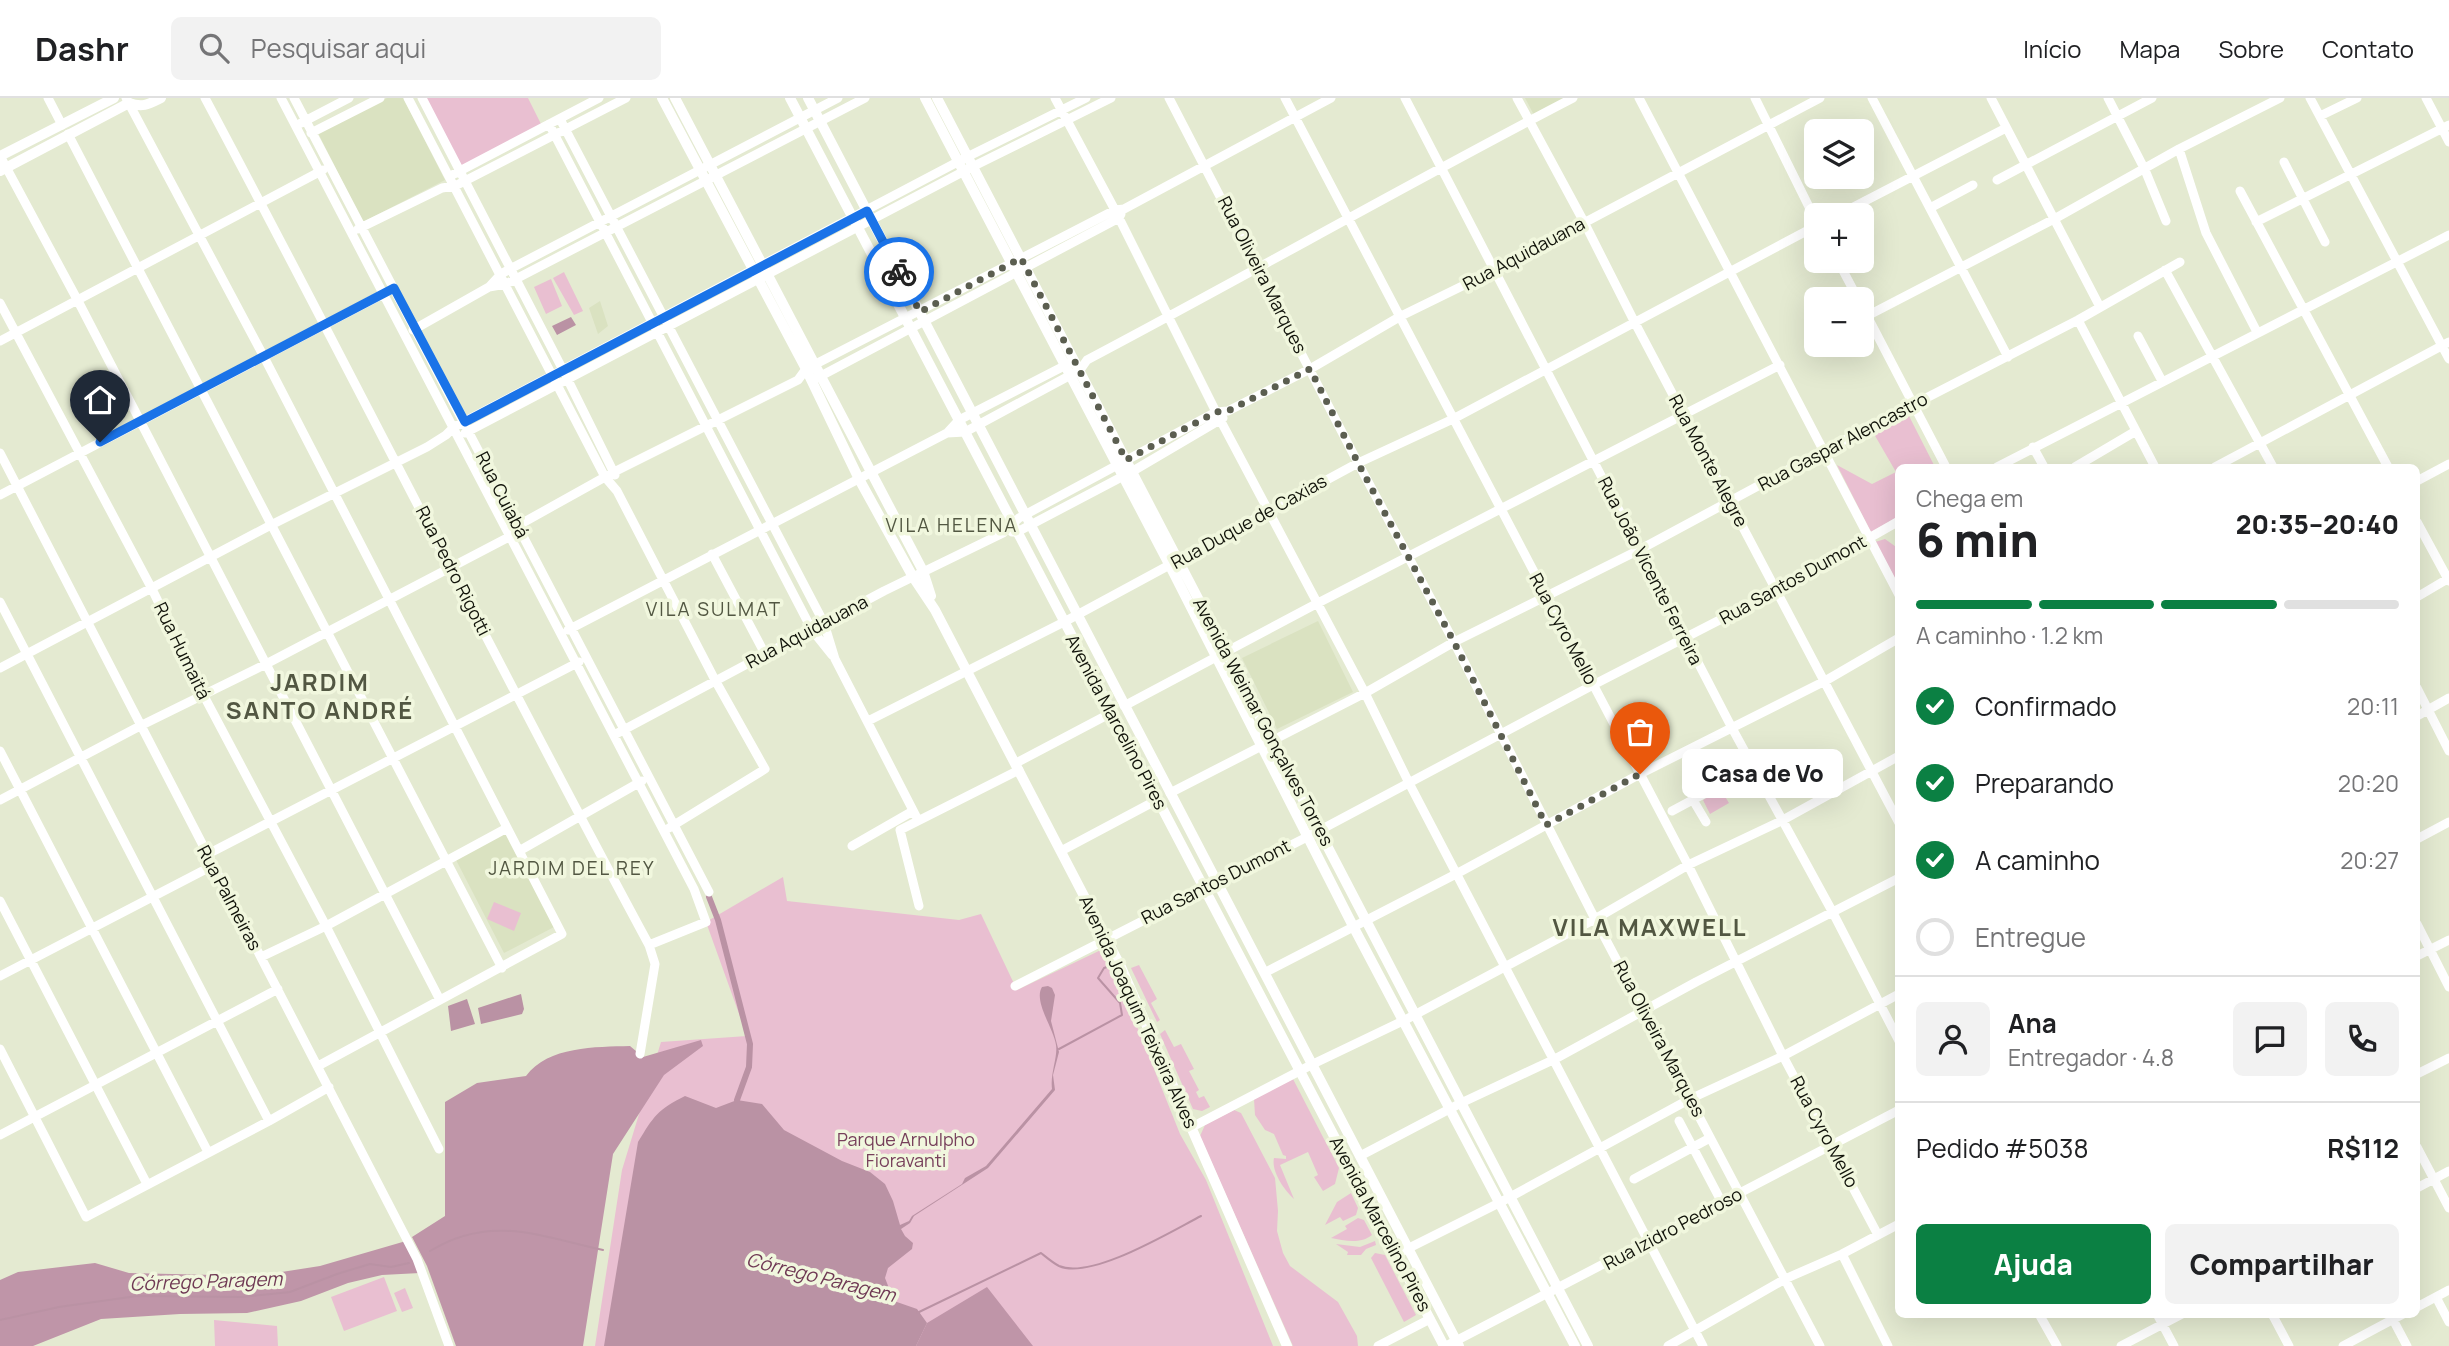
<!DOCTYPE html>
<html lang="pt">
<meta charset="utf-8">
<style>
:root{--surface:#fff;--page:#f2f2f2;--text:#202124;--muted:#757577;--line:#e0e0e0;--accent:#0b8043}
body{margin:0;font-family:Manrope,sans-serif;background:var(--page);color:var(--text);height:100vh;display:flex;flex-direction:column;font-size:26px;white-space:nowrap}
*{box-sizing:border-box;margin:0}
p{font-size:23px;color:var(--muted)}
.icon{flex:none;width:38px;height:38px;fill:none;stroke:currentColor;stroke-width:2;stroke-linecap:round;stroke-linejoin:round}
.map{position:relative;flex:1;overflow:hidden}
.drawer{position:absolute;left:1895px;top:366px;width:525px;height:854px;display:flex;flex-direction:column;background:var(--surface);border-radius:10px;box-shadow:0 7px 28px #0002}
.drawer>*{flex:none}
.tools{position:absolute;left:1804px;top:21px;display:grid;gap:14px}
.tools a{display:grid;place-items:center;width:70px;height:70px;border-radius:10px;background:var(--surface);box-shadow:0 7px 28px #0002;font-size:35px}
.pin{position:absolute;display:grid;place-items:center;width:60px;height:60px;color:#fff;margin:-72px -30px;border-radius:50% 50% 50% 0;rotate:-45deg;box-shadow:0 0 7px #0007}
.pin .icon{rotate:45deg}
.courier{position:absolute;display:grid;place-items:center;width:70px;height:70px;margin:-35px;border:5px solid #1a73e8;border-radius:50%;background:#fff;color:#222;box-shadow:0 2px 9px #0007}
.bubble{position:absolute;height:49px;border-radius:10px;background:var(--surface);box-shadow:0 7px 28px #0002;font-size:23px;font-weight:800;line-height:49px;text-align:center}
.overview em{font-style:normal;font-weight:800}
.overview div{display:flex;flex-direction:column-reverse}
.overview{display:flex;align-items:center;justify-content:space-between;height:119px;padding:0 21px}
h1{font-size:46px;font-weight:800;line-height:52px}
.bar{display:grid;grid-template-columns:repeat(4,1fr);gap:10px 7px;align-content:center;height:84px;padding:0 21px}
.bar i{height:9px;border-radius:5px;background:var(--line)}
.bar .active{background:var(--accent)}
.bar p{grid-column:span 4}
.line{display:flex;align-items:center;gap:18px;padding:0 21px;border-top:2px solid var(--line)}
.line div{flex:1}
.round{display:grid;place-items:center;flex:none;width:74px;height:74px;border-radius:10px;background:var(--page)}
ol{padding:0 21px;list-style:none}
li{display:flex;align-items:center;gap:21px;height:77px}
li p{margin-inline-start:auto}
li .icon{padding:7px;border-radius:50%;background:var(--accent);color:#fff;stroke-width:4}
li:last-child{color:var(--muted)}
li i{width:38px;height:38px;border:4px solid var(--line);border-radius:50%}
.cta{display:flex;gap:14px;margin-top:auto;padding:14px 21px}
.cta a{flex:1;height:80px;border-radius:10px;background:var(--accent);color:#fff;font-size:28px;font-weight:800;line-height:80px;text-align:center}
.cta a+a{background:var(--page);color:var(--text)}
header{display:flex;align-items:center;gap:42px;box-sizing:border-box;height:98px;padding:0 35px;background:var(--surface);border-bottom:2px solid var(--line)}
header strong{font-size:33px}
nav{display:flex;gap:38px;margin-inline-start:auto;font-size:24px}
.search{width:490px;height:63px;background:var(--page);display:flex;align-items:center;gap:18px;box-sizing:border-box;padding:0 24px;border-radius:10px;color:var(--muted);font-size:26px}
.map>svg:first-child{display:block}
.built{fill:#dae2c1}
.green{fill:#e9bfd1}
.forest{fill:#bf95a8}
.water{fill:#ba92a4}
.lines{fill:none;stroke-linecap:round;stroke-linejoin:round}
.stream{stroke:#ba92a4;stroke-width:2}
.canal{stroke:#ba92a4;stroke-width:6}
.minor{stroke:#fff;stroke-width:9}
.major{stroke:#fff;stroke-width:10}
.done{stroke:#5b5e50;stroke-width:7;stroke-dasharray:0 12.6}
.route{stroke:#1a73e8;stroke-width:9}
.labels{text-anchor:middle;stroke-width:7;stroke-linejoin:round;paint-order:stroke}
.street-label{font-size:18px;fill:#11130a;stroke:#f1f7de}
.park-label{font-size:18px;fill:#773f5b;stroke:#f1f7de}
.neighbourhood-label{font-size:19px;letter-spacing:2px;fill:#525742;stroke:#f1f7de}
.water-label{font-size:19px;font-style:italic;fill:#6f3954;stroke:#f1f7de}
.district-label{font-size:24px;font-weight:bold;letter-spacing:2px;fill:#525742;stroke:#f1f7de}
</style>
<header>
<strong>Dashr</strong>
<div class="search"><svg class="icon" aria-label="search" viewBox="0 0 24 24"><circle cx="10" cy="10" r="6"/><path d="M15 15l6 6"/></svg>Pesquisar aqui</div>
<nav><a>Início</a><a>Mapa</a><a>Sobre</a><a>Contato</a></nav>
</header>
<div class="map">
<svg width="2449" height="1248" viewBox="0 0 2449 1248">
<rect width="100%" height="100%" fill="#e4ead1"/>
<path class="built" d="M 387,0 L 403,0 L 445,82 L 363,124 L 318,35 Z
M 1525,0 L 1563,0 L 1564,1 L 1534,17 Z
M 600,203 L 608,228 L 598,236 L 589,210 Z
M 1318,523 L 1353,594 L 1277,631 L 1242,560 Z
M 506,733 L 556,828 L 504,855 L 455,760 Z"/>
<path class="green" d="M 425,0 L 528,0 L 541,26 L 460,69 Z
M 564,174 L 583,213 L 574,217 L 553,180 Z
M 551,181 L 562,208 L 546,216 L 534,189 Z
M 1909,318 L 1935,369 L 1899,369 L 1899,418 L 1871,434 L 1837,367 L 1872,386 L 1896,374 L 1874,336 Z
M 1885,441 L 1899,451 L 1899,488 L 1875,444 Z
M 1721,692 L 1729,705 L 1710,716 L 1703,702 Z
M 783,779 L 787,803 L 959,822 L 981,816 L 1017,892 L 1103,851 L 1138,931 L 1180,1036 L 1206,1082 L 1273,1248 L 595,1248 L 622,1072 L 661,944 L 747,938 L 706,824 Z
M 494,804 L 521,815 L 514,833 L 487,821 Z
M 1139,867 L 1157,901 L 1151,905 L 1160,922 L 1157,924 L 1131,870 Z
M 1165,932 L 1174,949 L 1181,946 L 1194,971 L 1189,973 L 1199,992 L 1196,994 L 1199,1000 L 1204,998 L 1210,1009 L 1202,1013 L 1193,1011 L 1160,936 Z
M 1293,981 L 1339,1070 L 1335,1086 L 1323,1093 L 1314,1079 L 1318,1077 L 1308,1054 L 1280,1067 L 1294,1101 C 1284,1092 1271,1073 1274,1060 L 1286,1061 L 1286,1058 L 1283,1057 L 1274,1036 L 1265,1032 L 1255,1017 L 1254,1001 Z
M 1234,1012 L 1241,1015 L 1275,1080 L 1278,1113 L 1277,1133 L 1283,1155 L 1290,1168 L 1338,1204 L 1357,1238 L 1358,1248 L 1293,1248 L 1200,1038 L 1205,1027 Z
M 1351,1095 L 1358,1110 L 1356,1117 L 1343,1123 L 1340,1119 L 1325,1127 L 1337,1104 Z
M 1358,1120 L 1364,1122 L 1372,1137 C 1361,1146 1345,1143 1331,1140 L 1347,1131 L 1345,1128 Z
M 1375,1143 L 1376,1147 L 1366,1151 L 1361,1157 L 1347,1157 L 1348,1154 L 1336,1146 L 1360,1149 Z
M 1375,1155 L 1385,1157 L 1416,1217 L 1404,1224 L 1371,1160 Z
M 384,1179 L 397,1213 L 344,1233 L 331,1199 Z
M 405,1190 L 413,1210 L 402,1214 L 394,1195 Z
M 214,1222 L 277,1228 L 278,1248 L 215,1248 Z"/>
<path class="forest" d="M 701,942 L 703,948 L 664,977 L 613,1056 L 583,1248 L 456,1248 L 427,1168 L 412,1139 L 445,1118 L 445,1004 L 477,985 L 526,978 C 548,948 596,949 630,948 L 643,959 Z
M 406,1143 L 420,1175 L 382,1177 L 348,1185 L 301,1203 L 247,1215 L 180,1216 L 101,1221 L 33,1248 L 0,1248 L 0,1182 L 18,1174 L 95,1165 L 129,1175 L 256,1178 L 320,1168 Z
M 987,1189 L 1033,1248 L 916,1248 L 927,1225 Z"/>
<path class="water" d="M 571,219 L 576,227 L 557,237 L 552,228 Z
M 1048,888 L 1052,890 L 1055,897 L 1051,923 L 1059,954 L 1053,977 L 1055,992 L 988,1070 L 914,1118 L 910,1125 L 901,1131 L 905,1138 L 913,1145 L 912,1151 L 888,1170 L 885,1180 L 894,1203 L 917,1211 L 927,1225 L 916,1248 L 604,1248 L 638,1044 C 653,1019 658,1011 685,998 L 716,1010 L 737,1002 L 762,1006 L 784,1032 L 842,1063 L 870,1074 L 885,1086 L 893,1103 L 900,1127 L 909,1123 L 912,1118 L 962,1086 L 965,1080 L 986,1068 L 1052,991 C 1050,975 1058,959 1056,947 C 1054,931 1033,903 1042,889 Z
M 521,896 L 524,911 L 522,916 L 481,926 L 478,910 Z
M 467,901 L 475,926 L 451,933 L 448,908 Z"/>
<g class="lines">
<path class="stream" d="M 1059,951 L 1122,917 L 1120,905 L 1098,880 L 1104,870 L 1110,868
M 430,1153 C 490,1116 540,1138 603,1152
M 917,1215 L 1041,1155 C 1046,1159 1053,1165 1059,1168 C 1091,1182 1170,1134 1201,1118
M 0,1222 L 59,1209 L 137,1198 L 242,1199 L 290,1194 L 337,1176 L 370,1166 L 391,1169 L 409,1165"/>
<path class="canal" d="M 709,799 L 718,822 L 750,946 L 749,969 L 737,1002"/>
<path class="minor" d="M 48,0 L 62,27
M 126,0 L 264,259 L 562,836 L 318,968
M 205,0 C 355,281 497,566 649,847 L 655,866 L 640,956
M 281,0 L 694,791 L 706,824 L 649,847
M 294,0 L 709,794
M 408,0 L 605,379 L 617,393 L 715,582 L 765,671 L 669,730
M 422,0 L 563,272 L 615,377
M 1055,0 L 1115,112 L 1216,314 L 1365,595 L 1409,685 L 1703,1248
M 1169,0 L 1358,365 L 1454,544 L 1595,821 L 1820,1248
M 1285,0 L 1688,767 L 1783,958 L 1878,1137
M 1405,0 L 1732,630 L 1832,813 L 1899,943
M 1517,0 L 1584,124 L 1634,223 L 1899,725
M 1639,0 L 1899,497
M 1755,0 L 1816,123
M 1872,0 L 2008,259
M 1991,0 L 2100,209
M 2108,0 L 2145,72 L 2166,123
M 2310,0 L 2449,261
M 2426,0 L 2449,44
M 2320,18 L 2357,0
M 560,21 L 824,525 L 835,561 L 918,722
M 301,25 L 349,0
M 549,26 L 812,532 L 832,557
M 311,35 L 380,0
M 68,36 L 502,870
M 2179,51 L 2206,135 L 2257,234
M 0,58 L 78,203 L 440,902
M 2284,64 L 2325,144
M 454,76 L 599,0
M 1997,82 L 2152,0
M 2240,93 L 2388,369
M 1930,110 L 1973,87
M 1838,117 L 2006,30
M 2256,124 L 2449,27
M 358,131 L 442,90 L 455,88 L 626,0
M 1838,163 L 1858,201
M 2165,172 L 2273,369
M 489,189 L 501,176 L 510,171 L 838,0
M 0,205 L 152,491 L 204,598 L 326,828 L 439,1051
M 1862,208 L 1946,369
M 1867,218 L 2056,120 L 2179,51 L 2280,0
M 2078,222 L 2155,369
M 413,232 L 489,189 L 506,186 L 865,0
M 2138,238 L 2162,283
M 0,243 L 323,72
M 817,280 L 1119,120 L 1121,116
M 465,335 L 974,68 L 1111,0
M 947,335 L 965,334 L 1080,272 L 1087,262 C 1250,176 1409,85 1573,0
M 2033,349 L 2044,369
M 0,355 L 417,1161 L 449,1248
M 1997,369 L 2449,137
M 2075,369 L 2136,333
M 2215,369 L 2449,244
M 2417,383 L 2449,366
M 0,397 L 387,194
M 2417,424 L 2449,483
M 1012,434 L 1017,434 L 1133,373 L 1223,320
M 712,456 L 765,556
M 2417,499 L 2449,480
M 0,504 L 269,1023
M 568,532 L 947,335 L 959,322 L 1070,265
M 0,570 L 271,427 L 427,349 L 446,337 L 454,329 L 969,58 L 1086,0
M 2417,590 L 2449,653
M 1124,608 L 1316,506 L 1780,267
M 2417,618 L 2449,600
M 868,623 L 1064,524 L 1358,365 L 1453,321 L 1816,128
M 614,637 L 884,493 L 1003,435 L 1019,420 L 1216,314 L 1228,313 L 1310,271 L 1401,218 L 1495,172 L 1820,0
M 0,653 L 208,1054
M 1016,665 L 1111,615
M 1170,695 L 1365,595 L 1454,544 L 1639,452 L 1823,353 L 2078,222 L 2180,164
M 0,702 L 140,628 L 266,566 L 509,439 L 517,428 L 614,374 L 798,282 L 806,271 L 1115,112 L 1124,111 L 1331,0
M 1693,702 L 1706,724
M 1672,713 L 1754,669
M 2417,741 L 2449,724
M 852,748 L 913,713
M 519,753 L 642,683
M 1061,753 L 1157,702
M 206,757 L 579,564
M 0,803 L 147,1086
M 919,808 L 900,732 L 1019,672
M 2417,826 L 2449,889
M 2417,858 L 2449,842
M 261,859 L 326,828 L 507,730
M 1266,874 L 1458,775 L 1640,676 L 1825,583 L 1899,540
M 0,878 L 212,768
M 1015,888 L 1309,738 L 1593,587 L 1776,493 L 1899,423
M 0,951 L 86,1119 L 269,1023 L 329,989
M 2417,976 L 2449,960
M 1679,1023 L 1719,1099
M 1192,1029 L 1313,966 L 1405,922 L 1595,821 L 1688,767 L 1781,723 L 1899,658
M 0,1037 L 278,891
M 2417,1049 L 2449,1110
M 1360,1058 L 1461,1005 L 1555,961 L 1696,884 L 1899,780
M 1634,1081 L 1710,1040
M 2417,1090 L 2449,1073
M 1842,1156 L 1888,1248
M 1395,1157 L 1499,1105 L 1690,1001 L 1783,958 L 1899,896
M 2436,1199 L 2449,1224
M 2417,1209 L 2449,1192
M 2039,1216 L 2057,1248
M 2157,1216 L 2174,1248
M 2272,1216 L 2289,1248
M 2390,1216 L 2407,1248
M 1378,1248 L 1430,1221
M 1446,1248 L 1899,1012
M 1668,1248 L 1785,1181 L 1842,1156 L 1899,1126
M 2121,1248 L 2182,1216
M 2343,1248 L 2403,1216"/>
<path class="major" d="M 662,0 L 806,271 L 859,381 L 913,479 L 935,512 L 1121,869 L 1287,1248
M 675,0 L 923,473 L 931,498
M 790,0 L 1444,1248
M 808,0 L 1459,1248
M 925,0 L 1170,468 L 1353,828 L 1575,1248
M 937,0 L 1588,1248
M 0,58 L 114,0
M 0,73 L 129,5 C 143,10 149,6 161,0"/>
</g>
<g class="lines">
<path class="done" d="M 899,174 L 920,214 L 1021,160 L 1126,362 L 1216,314 L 1228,313 L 1310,271 L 1358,365 L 1454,544 L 1546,727 L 1640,676"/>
<path class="route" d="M 100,344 L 394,190 L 465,324 L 867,113 L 899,174"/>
</g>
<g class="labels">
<g class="street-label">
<text transform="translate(1524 156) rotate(-28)" y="6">Rua Aquidauana</text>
<text transform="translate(1262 177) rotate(63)" y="6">Rua Oliveira Marques</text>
<text transform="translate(1843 344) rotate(-28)" y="6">Rua Gaspar Alencastro</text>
<text transform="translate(1708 363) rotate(62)" y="6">Rua Monte Alegre</text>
<text transform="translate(502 397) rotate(63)" y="6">Rua Cuiabá</text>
<text transform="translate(1249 424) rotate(-29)" y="6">Rua Duque de Caxias</text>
<text transform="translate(453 473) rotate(63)" y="6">Rua Pedro Rigotti</text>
<text transform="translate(1650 473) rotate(63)" y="6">Rua João Vicente Ferreira</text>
<text transform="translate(1793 482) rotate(-29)" y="6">Rua Santos Dumont</text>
<text transform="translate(1563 531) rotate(62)" y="6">Rua Cyro Mello</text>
<text transform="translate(807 534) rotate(-28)" y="6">Rua Aquidauana</text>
<text transform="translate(182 553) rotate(64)" y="6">Rua Humaitá</text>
<text transform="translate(1116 624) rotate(62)" y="6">Avenida Marcelino Pires</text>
<text transform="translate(1263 624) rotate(62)" y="6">Avenida Weimar Gonçalves Torres</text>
<text transform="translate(1216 784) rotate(-27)" y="6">Rua Santos Dumont</text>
<text transform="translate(229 800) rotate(62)" y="6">Rua Palmeiras</text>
<text transform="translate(1138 914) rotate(65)" y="6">Avenida Joaquim Teixeira Alves</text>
<text transform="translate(1659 941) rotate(62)" y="6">Rua Oliveira Marques</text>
<text transform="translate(1824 1034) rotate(62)" y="6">Rua Cyro Mello</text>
<text transform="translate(1380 1126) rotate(62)" y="6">Avenida Marcelino Pires</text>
<text transform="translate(1673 1131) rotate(-28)" y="6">Rua Izidro Pedroso</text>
</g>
<g class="park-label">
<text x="906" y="1048">Parque Arnulpho<tspan x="906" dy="21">Fioravanti</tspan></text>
</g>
<g class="neighbourhood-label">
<text x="952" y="434">VILA HELENA</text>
<text x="714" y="518">VILA SULMAT</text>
<text x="572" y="777">JARDIM DEL REY</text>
</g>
<g class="water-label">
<text transform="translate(821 1179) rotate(14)" y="7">Córrego Paragem</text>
<text transform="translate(206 1183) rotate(-2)" y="7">Córrego Paragem</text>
</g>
<g class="district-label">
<text x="320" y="593">JARDIM<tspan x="320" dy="28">SANTO ANDRÉ</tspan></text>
<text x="1650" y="838">VILA MAXWELL</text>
</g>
</g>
</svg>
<div class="tools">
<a><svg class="icon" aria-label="layers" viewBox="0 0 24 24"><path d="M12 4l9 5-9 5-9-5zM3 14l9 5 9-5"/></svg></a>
<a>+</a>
<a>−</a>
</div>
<div class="pin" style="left:1640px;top:676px;background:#ea580c"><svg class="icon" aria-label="bag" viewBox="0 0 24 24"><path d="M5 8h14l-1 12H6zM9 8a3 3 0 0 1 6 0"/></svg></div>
<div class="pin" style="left:100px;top:344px;background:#1f2937"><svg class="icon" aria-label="home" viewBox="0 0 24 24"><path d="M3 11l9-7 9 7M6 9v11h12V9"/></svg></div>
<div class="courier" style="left:899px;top:174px"><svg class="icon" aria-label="bike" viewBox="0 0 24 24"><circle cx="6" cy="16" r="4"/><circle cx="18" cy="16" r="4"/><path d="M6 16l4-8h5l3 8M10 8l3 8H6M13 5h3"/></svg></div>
<div class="bubble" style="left:1682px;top:651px;width:161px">Casa de Vo</div>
<section class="drawer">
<div class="overview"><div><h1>6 min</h1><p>Chega em</p></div><em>20:35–20:40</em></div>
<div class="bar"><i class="active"></i><i class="active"></i><i class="active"></i><i></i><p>A caminho · 1.2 km</p></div>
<ol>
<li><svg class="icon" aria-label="check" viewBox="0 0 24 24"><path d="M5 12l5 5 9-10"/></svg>Confirmado<p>20:11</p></li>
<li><svg class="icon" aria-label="check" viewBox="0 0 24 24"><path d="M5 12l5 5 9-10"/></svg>Preparando<p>20:20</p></li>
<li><svg class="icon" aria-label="check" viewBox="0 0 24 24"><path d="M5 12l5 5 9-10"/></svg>A caminho<p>20:27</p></li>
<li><i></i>Entregue</li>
</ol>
<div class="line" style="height:126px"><a class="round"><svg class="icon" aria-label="person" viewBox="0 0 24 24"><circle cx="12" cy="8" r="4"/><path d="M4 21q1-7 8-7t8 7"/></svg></a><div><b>Ana</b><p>Entregador · 4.8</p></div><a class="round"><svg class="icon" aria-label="chat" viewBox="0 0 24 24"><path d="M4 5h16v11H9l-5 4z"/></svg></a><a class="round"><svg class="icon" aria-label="phone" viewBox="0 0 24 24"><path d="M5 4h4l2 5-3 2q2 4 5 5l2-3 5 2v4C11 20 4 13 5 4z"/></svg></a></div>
<div class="line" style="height:91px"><div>Pedido #5038</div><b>R$112</b></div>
<div class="cta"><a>Ajuda</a><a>Compartilhar</a></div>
</section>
</div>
